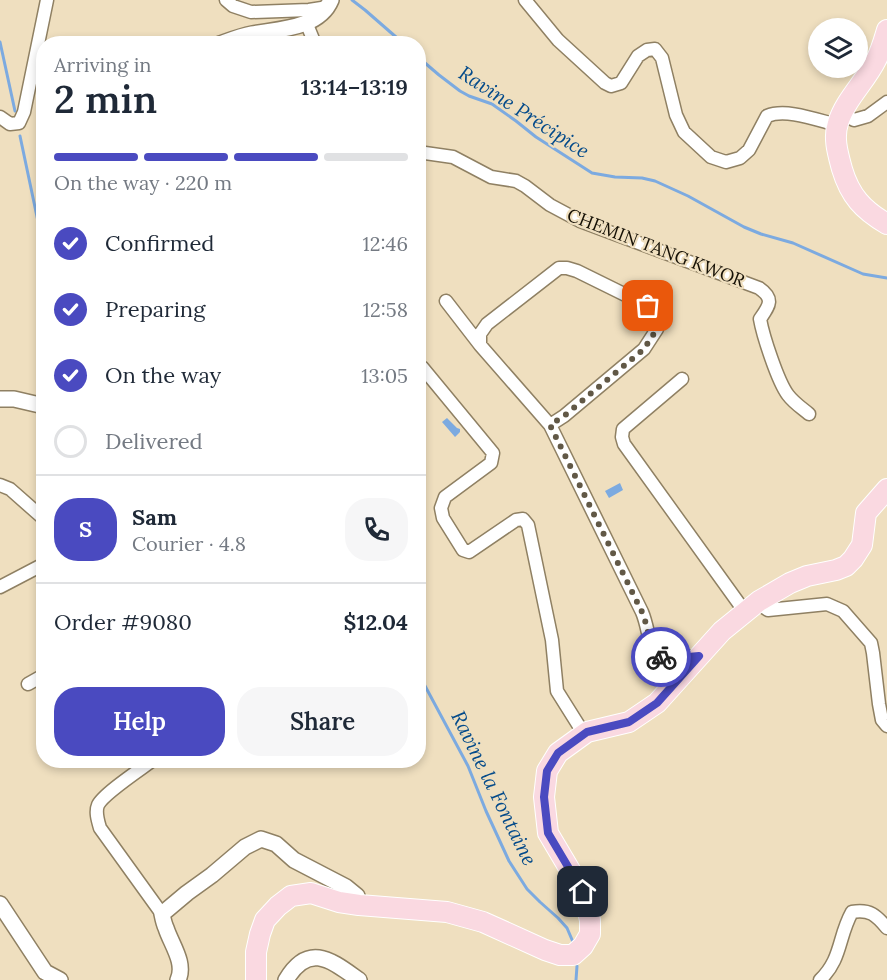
<!DOCTYPE html>
<meta charset="utf-8">
<style>
:root{--surface:#fff;--page:#f6f6f7;--text:#1f2937;--muted:#747a83;--line:#e0e1e3;--accent:#4a4ac0}
body{margin:0;font-family:Lora,serif;background:var(--page);color:var(--text);height:100vh;display:flex;flex-direction:column;font-size:22px;white-space:nowrap}
*{box-sizing:border-box;margin:0}
p{font-size:20px;color:var(--muted)}
.icon{flex:none;width:33px;height:33px;fill:none;stroke:currentColor;stroke-width:2;stroke-linecap:round;stroke-linejoin:round}
.map{position:relative;flex:1;overflow:hidden}
.drawer{position:absolute;left:36px;top:36px;width:390px;height:732px;display:flex;flex-direction:column;background:var(--surface);border-radius:24px;box-shadow:0 3px 9px #0003}
.drawer>*{flex:none}
.tools{position:absolute;left:808px;top:18px;display:grid;gap:12px}
.tools a{display:grid;place-items:center;width:60px;height:60px;border-radius:50%;background:var(--surface);box-shadow:0 3px 9px #0003;font-size:30px}
.pin{position:absolute;display:grid;place-items:center;width:51px;height:51px;color:#fff;margin:-26px;border-radius:12px;box-shadow:0 3px 9px #0006}
.courier{position:absolute;display:grid;place-items:center;width:60px;height:60px;margin:-30px;border:4px solid #4a4ac0;border-radius:50%;background:#fff;color:#222;box-shadow:0 2px 8px #0007}
.head em{font-style:normal;font-weight:600}
.head div{display:flex;flex-direction:column-reverse}
.head{display:flex;align-items:center;justify-content:space-between;height:102px;padding:0 18px}
h1{font-size:39px;font-weight:600;line-height:45px}
.bar{display:grid;grid-template-columns:repeat(4,1fr);gap:9px 6px;align-content:center;height:72px;padding:0 18px}
.bar i{height:8px;border-radius:4px;background:var(--line)}
.bar .current{background:var(--accent)}
.bar p{grid-column:span 4}
.line{display:flex;align-items:center;gap:15px;padding:0 18px;border-top:2px solid var(--line)}
.line div{flex:1}
.round{display:grid;place-items:center;flex:none;width:63px;height:63px;border-radius:24px;background:var(--page)}
ol{padding:0 18px;list-style:none}
li{display:flex;align-items:center;gap:18px;height:66px}
li p{margin-inline-start:auto}
li .icon{padding:6px;border-radius:50%;background:var(--accent);color:#fff;stroke-width:4}
li:last-child{color:var(--muted)}
li i{width:33px;height:33px;border:3px solid var(--line);border-radius:50%}
.cta{display:flex;gap:12px;margin-top:auto;padding:12px 18px}
.cta a{flex:1;height:69px;border-radius:24px;background:var(--accent);color:#fff;font-size:24px;font-weight:600;line-height:69px;text-align:center}
.cta a+a{background:var(--page);color:var(--text)}
.map>svg:first-child{display:block}
.water{fill:#7caae0}
.lines{fill:none;stroke-linecap:round;stroke-linejoin:round}
.stream{stroke:#7caae0;stroke-width:3}
.minor-casing{stroke:#8f8063;stroke-width:15}
.tertiary-casing{stroke:#8f8063;stroke-width:18}
.primary-casing{stroke:#fff;stroke-width:22}
.minor{stroke:#fff;stroke-width:12}
.tertiary{stroke:#fff;stroke-width:15}
.primary{stroke:#fad9e1;stroke-width:20}
.done{stroke:#615846;stroke-width:6;stroke-dasharray:0 10.8}
.route{stroke:#4a4ac0;stroke-width:8}
.labels{text-anchor:middle;stroke-width:4.5;stroke-linejoin:round;paint-order:stroke}
.street-label{font-size:18px;fill:#151005;stroke:#efdfbf}
.water-label{font-size:20px;font-style:italic;fill:#034a8a;stroke:#efdfbf}
</style>
<div class="map">
<svg width="887" height="980" viewBox="0 0 887 980">
<rect width="100%" height="100%" fill="#efdfbf"/>
<path class="water" d="M 447,418 L 457,428 L 460,429 L 460,432 L 455,437 L 442,422 Z
M 620,483 L 623,490 L 609,498 L 605,491 Z"/>
<g class="lines">
<path class="stream" d="M 352,0 L 365,10 L 404,44
M 0,42 L 15,111
M 418,57 L 439,75 L 460,91 L 469,96 L 492,104 L 516,121 L 536,137 L 592,173 L 615,177 L 642,178 L 655,181 L 688,196 L 744,227 L 761,234 L 793,243 L 863,274 L 887,278
M 20,136 L 44,250
M 418,603 L 420,616 L 418,631
M 418,668 L 424,684 L 468,766 L 486,811 L 509,861 L 527,889 L 540,902 L 558,918 L 567,928 L 573,942
M 576,980 L 577,966"/>
<g class="minor-casing">
<path id="minor" d="M 226,0 L 233,6 L 251,12 L 309,10 L 328,7
M 525,0 L 558,40 L 605,83 L 611,86 L 621,83 L 638,56 L 647,50 L 655,49 L 662,58 L 676,115 L 684,132 L 711,157 L 726,162 L 740,158 L 749,150 L 767,116 C 786,108 817,120 837,125
M 306,22 L 315,44
M 842,114 L 854,120 L 868,116 L 887,102
M 0,117 L 10,124 L 19,123 L 24,112 L 47,0
M 418,152 L 453,157 L 491,177 L 516,181 L 525,186 L 550,205 L 580,221 L 759,288 C 775,299 769,306 760,319 C 763,336 778,382 788,395 C 794,403 802,408 809,414
M 446,301 L 480,345
M 418,367 L 422,367 L 493,453 L 491,463 L 445,497 L 441,508 L 443,518 L 463,550 L 469,552 L 516,520 L 523,519 L 528,525 L 552,640 L 557,691 L 584,734
M 682,379 L 623,429 L 622,437 L 624,444 L 745,612
M 550,425 L 564,416 L 644,349 L 657,329 L 656,318 L 648,306 L 577,271 L 567,268 L 559,268 L 487,324 L 480,334 L 480,345 L 550,425 L 642,612 C 648,626 648,641 655,655 L 667,659 L 699,656
M 0,485 L 10,489 L 44,519
M 0,587 L 44,564
M 759,601 L 762,606 L 768,610 L 827,604 L 843,611 L 871,643 L 873,653 L 879,704 L 882,720 L 887,726
M 28,684 L 44,675
M 153,760 C 141,769 103,794 98,805 C 95,812 98,821 100,828 L 162,914
M 820,980 C 842,959 838,937 852,912 C 870,909 876,915 887,928"/>
</g>
<g class="tertiary-casing">
<path id="tertiary" d="M 220,44 C 231,40 241,36 252,34 C 278,29 319,29 331,0
M 0,399 L 14,399 L 44,406
M 0,904 L 45,972 L 60,980
M 178,980 C 186,963 171,944 166,928 C 164,924 163,919 162,914 L 187,893 L 212,875 L 245,847 L 261,839 L 276,844 L 294,860 L 346,887 L 357,896 L 359,905
M 286,980 C 309,941 332,961 359,980"/>
</g>
<g class="primary-casing">
<path id="primary" d="M 887,30 C 884,40 881,51 876,60 C 865,82 845,100 838,123 C 833,138 838,154 842,169 C 850,196 863,210 887,224
M 256,980 L 256,952 L 260,934 L 265,920 L 278,906 L 291,896 L 311,893 L 339,902 L 359,905 L 447,912 L 483,922 L 545,950 L 560,955 L 573,955 L 583,946 L 590,934 L 590,920 L 583,892 L 548,833 L 544,797 L 547,771 L 558,753 L 587,732 L 629,722 L 657,703 L 722,631 L 759,601 L 790,583 L 807,576 L 836,570 L 846,566 L 853,559 L 862,545 L 866,513 L 887,489"/>
</g>
<use href="#minor" class="minor"/>
<use href="#tertiary" class="tertiary"/>
<use href="#primary" class="primary"/>
</g>
<g class="lines">
<path class="done" d="M 648,306 L 656,318 L 657,329 L 644,349 L 564,416 L 550,425 L 642,612 C 648,626 648,641 655,655 L 661,657"/>
<path class="route" d="M 583,892 L 548,833 L 544,797 L 547,771 L 558,753 L 587,732 L 629,722 L 657,703 L 699,656 L 667,659 L 661,657"/>
</g>
<g class="labels">
<g class="street-label">
<text transform="translate(656 248) rotate(21)" y="6">CHEMIN TANG KWOR</text>
</g>
<g class="water-label">
<text transform="translate(524 112) rotate(33)" y="7">Ravine Précipice</text>
<text transform="translate(494 788) rotate(64)" y="7">Ravine la Fontaine</text>
</g>
</g>
</svg>
<div class="tools">
<a><svg class="icon" aria-label="layers" viewBox="0 0 24 24"><path d="M12 4l9 5-9 5-9-5zM3 14l9 5 9-5"/></svg></a>
</div>
<div class="pin" style="left:648px;top:306px;background:#ea580c"><svg class="icon" aria-label="bag" viewBox="0 0 24 24"><path d="M5 8h14l-1 12H6zM9 8a3 3 0 0 1 6 0"/></svg></div>
<div class="pin" style="left:583px;top:892px;background:#1f2937"><svg class="icon" aria-label="home" viewBox="0 0 24 24"><path d="M3 11l9-7 9 7M6 9v11h12V9"/></svg></div>
<div class="courier" style="left:661px;top:657px"><svg class="icon" aria-label="bike" viewBox="0 0 24 24"><circle cx="6" cy="16" r="4"/><circle cx="18" cy="16" r="4"/><path d="M6 16l4-8h5l3 8M10 8l3 8H6M13 5h3"/></svg></div>
<section class="drawer">
<div class="head"><div><h1>2 min</h1><p>Arriving in</p></div><em>13:14–13:19</em></div>
<div class="bar"><i class="current"></i><i class="current"></i><i class="current"></i><i></i><p>On the way · 220 m</p></div>
<ol>
<li><svg class="icon" aria-label="check" viewBox="0 0 24 24"><path d="M5 12l5 5 9-10"/></svg>Confirmed<p>12:46</p></li>
<li><svg class="icon" aria-label="check" viewBox="0 0 24 24"><path d="M5 12l5 5 9-10"/></svg>Preparing<p>12:58</p></li>
<li><svg class="icon" aria-label="check" viewBox="0 0 24 24"><path d="M5 12l5 5 9-10"/></svg>On the way<p>13:05</p></li>
<li><i></i>Delivered</li>
</ol>
<div class="line" style="height:108px"><b class="round" style="background:var(--accent);color:#fff">S</b><div><b>Sam</b><p>Courier · 4.8</p></div><a class="round"><svg class="icon" aria-label="phone" viewBox="0 0 24 24"><path d="M5 4h4l2 5-3 2q2 4 5 5l2-3 5 2v4C11 20 4 13 5 4z"/></svg></a></div>
<div class="line" style="height:78px"><div>Order #9080</div><b>$12.04</b></div>
<div class="cta"><a>Help</a><a>Share</a></div>
</section>
</div>
